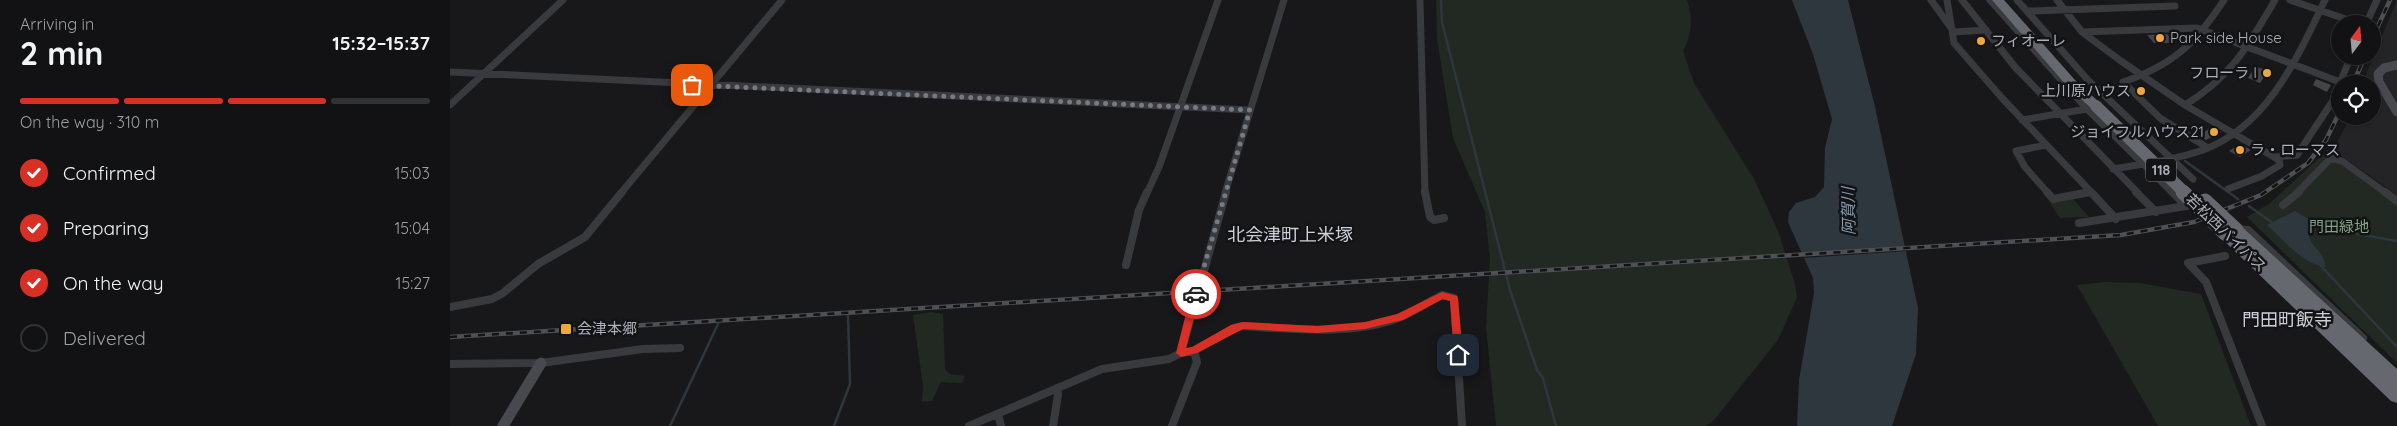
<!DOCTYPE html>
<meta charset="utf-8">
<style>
:root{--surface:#121214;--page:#1b1b1d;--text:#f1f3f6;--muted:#9c9ea0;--line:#313234;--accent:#d93025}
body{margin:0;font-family:Quicksand,"Noto Sans JP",sans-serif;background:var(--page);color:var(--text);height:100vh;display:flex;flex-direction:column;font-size:19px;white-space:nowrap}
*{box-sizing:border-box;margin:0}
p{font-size:16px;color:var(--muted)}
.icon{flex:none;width:28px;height:28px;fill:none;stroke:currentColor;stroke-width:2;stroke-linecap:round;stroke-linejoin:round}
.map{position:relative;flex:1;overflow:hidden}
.panel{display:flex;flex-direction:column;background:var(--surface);width:450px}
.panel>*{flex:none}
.needle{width:32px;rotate:16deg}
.tools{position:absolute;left:1881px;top:15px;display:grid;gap:10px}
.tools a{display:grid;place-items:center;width:50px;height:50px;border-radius:50%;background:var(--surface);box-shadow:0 1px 4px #0004,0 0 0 1px var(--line);font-size:25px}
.pin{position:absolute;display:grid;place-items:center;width:42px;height:42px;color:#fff;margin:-21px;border-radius:10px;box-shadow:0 2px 8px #0006}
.courier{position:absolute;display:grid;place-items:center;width:50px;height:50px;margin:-25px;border:4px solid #d93025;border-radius:50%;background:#fff;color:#222;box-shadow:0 1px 6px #0007}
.head em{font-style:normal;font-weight:700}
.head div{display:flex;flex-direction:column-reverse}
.head{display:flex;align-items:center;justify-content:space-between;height:85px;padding:0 20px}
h1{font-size:32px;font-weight:700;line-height:38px}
.bar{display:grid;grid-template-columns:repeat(4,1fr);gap:8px 5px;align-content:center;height:60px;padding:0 20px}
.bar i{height:6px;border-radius:4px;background:var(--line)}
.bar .selected{background:var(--accent)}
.bar p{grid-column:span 4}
ol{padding:0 20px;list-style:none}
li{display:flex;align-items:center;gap:15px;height:55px}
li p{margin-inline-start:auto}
li .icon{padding:5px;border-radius:50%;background:var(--accent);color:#fff;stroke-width:4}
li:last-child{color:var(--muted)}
li i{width:28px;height:28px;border:2px solid var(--line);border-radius:50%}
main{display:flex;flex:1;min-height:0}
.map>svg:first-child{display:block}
.built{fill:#242427}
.green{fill:#222922}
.water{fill:#2e373d}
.pier{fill:#18181a}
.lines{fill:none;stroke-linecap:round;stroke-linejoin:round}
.stream{stroke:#2e373d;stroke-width:2.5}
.building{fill:#44454a}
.street-far1{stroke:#393a3e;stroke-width:7}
.street{stroke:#393a3e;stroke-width:8}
.secondary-far1{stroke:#47494e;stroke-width:9}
.secondary{stroke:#47494e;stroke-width:11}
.highway{fill:#65686f;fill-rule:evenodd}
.rail-casing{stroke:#4e5055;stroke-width:4.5}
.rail{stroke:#131315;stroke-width:2.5;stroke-dasharray:7;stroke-linecap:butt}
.highway-bridge-far1{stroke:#65686f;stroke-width:12}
.highway-bridge{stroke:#65686f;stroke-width:15}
.route{fill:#d93025}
.done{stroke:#777a81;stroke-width:5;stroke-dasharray:0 9}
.poi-dot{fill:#eda83c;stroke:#131315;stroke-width:2}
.labels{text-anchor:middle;stroke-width:5;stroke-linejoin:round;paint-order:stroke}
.shield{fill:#131315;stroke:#7d8088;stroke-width:1}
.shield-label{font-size:14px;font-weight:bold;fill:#aaafb9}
.poi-label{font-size:15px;fill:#aaafb9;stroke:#131315;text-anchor:start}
.park-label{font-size:15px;fill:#82a382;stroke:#131315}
.street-label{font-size:15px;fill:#aaafb9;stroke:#131315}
.water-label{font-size:16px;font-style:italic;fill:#829fb3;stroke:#131315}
.quarter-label{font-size:18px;fill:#cbced5;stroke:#131315}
</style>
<main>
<section class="panel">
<div class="head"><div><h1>2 min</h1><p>Arriving in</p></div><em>15:32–15:37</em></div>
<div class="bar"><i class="selected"></i><i class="selected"></i><i class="selected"></i><i></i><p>On the way · 310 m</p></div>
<ol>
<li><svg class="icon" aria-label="check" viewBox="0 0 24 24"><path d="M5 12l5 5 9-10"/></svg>Confirmed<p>15:03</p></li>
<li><svg class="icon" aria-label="check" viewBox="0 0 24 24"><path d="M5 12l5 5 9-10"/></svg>Preparing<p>15:04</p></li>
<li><svg class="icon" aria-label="check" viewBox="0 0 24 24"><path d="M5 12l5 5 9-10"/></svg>On the way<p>15:27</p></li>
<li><i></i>Delivered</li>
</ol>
</section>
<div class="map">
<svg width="1947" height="426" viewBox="0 0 1947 426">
<rect width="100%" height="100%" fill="#18181a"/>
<path class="built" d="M 1947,0 L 1947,195 L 1883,150 L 1901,116 L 1922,116 L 1922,84 L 1912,84 Z"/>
<path class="green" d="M 986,0 L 1237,0 C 1243,18 1242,35 1233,51 L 1244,83 L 1304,179 L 1328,231 L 1345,284 L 1347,297 L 1328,340 L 1264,420 L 1256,426 L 1046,426 L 1036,328 L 1040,259 L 1035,212 L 1003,138 L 987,39 Z
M 1878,150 L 1947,197 L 1947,363 L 1797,217 L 1819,204 Z
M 1623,199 L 1639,217 L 1610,218 L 1600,203 Z
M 1655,282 L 1690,283 L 1751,294 L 1801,426 L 1708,426 L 1627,285 Z
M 481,312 L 493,314 L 495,370 L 500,374 L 515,376 L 512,383 L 491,382 L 482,401 L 472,402 L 473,386 L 463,315 Z"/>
<path class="water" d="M 1342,0 L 1398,0 L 1425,107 L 1468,308 L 1466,354 L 1442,426 L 1347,426 L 1349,380 L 1364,293 L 1363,278 L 1338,222 L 1339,212 L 1346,203 L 1365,197 L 1374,187 L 1375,148 L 1382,119 L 1363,54 Z
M 1845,211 L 1860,220 C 1853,250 1875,246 1875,267 C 1852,264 1834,240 1817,225 Z"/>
<path class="pier" d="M 1457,247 L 1458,251 L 1352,258 L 1350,253 Z"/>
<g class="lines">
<path class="stream" d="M 991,0 L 992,22 L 1060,290 L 1087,370 L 1093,378 L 1106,426
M 1735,161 L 1788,199
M 1799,206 L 1824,224
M 1857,225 L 1947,241
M 1870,265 L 1947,347
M 220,426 L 268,324
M 384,426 L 400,384 L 398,315"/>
</g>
<path class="building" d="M 1717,34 L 1725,43 L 1704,43 L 1697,35 Z
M 1805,67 L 1819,70 L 1810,83 L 1798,78 Z
M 1866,79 L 1881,85 L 1877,92 L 1863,85 Z
M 1763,127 L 1771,132 L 1756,140 L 1748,135 Z
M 1790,144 L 1801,150 L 1790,157 L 1779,151 Z"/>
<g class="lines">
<path class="street-far1" d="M 970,0 L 975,193
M 1481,0 L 1504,32 L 1536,30
M 1497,0 L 1504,43 L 1552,98 L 1642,193
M 1512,0 L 1565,67 L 1688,193
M 1540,0 L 1637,109 L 1723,193
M 1567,0 L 1638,80 L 1743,179
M 1607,0 L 1632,32 L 1671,61 L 1735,105 L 1829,160 L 1830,165 L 1812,176 L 1778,189
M 1840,0 L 1910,24
M 1579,11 L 1725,6
M 1916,24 L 1927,0
M 1632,32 L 1747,28 L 1890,82
M 0,72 L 800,110
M 0,105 L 113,0
M 1735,105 C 1782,76 1798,46 1825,0
M 1572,120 L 1637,109
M 1596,145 L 1566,151 L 1575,167 L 1598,193
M 1758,148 L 1710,118 L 1673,82 C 1723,65 1745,44 1774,0
M 1825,157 L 1847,155 L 1882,102 L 1901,56
M 1663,169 C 1693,164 1724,160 1753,150 C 1818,126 1847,58 1875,0
M 171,193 L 332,0
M 697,193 L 709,167 L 768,0
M 775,193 L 834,0
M 1634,193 L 1640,192
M 1847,193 L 1881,158 L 1892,161 L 1936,193"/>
<path class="street" d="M 975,192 L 980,217 L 984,220 L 994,218
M 1597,192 L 1603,199 L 1640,192
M 1641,192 L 1666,219
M 1686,192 L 1706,212
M 1722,192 L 1736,206
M 1935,192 L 1947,201
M 1833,205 L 1849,192
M 1629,223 L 1736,206
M 1785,229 L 1798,230 L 1913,338
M 1775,256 L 1738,263 L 1756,282 L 1812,426
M 676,265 L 689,210 L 697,192
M 0,307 L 42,299 L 53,293 L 88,264 L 135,237 L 172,192
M 744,351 L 784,328 L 793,326 C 843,329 904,336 951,317 C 965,311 978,302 992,295 L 1004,298 L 1012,426
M 0,364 L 91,363 L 193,349 L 230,348
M 548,414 L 551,426
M 519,426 L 652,369 L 719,359 L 731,353 L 776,192
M 603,426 L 608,395 L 607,388
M 722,426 L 747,362 L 744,351 L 731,353"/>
<path class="secondary-far1" d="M 1947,65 L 1934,68 L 1928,74 L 1929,82 L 1947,112"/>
<path class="secondary" d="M 53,426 L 91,363"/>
<path class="highway" d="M 1542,0 L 1554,0 L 1625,80 L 1650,103 L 1652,106 L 1650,109 L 1642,109 L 1617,86 Z
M 1786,225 L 1791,226 L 1947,369 L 1947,403 L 1941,401 L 1771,238 L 1769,234 L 1771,230 L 1779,230 Z"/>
<g class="rail-casing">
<path id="rail" d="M 1922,39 L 1940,0
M 1903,84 L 1915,56
M 0,337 L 1671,235 L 1744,222 L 1811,195 L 1858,163 L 1876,140 L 1890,111"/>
</g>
<use href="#rail" class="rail"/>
<path class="highway-bridge-far1" d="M 1646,106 L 1735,193"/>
<path class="highway-bridge" d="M 1733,192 L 1776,234
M 1755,201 L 1786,230"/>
</g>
<path class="route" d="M 746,291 L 750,294 L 736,348 L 742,347 L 781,325 L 793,322 L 867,326 L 915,322 L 947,314 L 992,292 L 1007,296 L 1008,298 L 1013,355 L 1008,359 L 1004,355 L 1000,301 L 993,299 L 953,320 L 915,329 L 867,333 L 793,329 L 747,353 L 731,357 L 726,353 L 741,294 Z"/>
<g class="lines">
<path class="done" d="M 242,85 L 800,110 L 746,294"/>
</g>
<g class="poi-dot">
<circle cx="1710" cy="38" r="5"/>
<circle cx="1531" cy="41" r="5"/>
<circle cx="1817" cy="73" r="5"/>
<circle cx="1691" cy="91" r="5"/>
<circle cx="1764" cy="132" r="5"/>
<circle cx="1790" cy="150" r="5"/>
<rect x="110" y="323" width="12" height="12" rx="2.5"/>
</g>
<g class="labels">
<rect class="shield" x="1696" y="158.5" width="30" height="23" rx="4"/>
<g class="shield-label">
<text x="1711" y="175">118</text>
</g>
<g class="poi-label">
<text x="1720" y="43">Park side House</text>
<text x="1541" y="46">フィオーレ</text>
<text x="1807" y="78" text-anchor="end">フローラ I</text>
<text x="1681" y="96" text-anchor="end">上川原ハウス</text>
<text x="1754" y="137" text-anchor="end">ジョイフルハウス21</text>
<text x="1800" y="155">ラ・ローマス</text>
<text x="127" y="334">会津本郷</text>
</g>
<g class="park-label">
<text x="1889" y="232">門田緑地</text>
</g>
<g class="street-label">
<text transform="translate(1776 233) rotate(44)" y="5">若松西バイパス</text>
</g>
<g class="water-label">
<text transform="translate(1398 211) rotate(-91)" y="6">阿賀川</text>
</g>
<g class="quarter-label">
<text x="840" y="241">北会津町上米塚</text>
<text x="1837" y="326">門田町飯寺</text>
</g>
</g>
</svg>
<div class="tools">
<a><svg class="needle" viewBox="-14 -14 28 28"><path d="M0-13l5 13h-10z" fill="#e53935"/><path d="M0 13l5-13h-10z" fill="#9c9ea0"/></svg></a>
<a><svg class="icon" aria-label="locate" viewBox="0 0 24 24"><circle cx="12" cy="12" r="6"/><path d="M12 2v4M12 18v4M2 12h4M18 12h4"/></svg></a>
</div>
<div class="pin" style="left:242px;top:85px;background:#ea580c"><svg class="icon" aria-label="bag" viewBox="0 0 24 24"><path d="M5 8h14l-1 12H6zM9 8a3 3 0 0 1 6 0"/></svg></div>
<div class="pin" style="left:1008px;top:355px;background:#1f2937"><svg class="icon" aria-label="home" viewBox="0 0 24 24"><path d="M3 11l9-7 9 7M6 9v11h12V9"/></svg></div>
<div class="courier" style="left:746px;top:294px"><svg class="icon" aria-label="car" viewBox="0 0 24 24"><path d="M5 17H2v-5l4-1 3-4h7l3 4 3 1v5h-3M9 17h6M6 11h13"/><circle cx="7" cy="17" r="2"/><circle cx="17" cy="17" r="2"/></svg></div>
</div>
</main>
